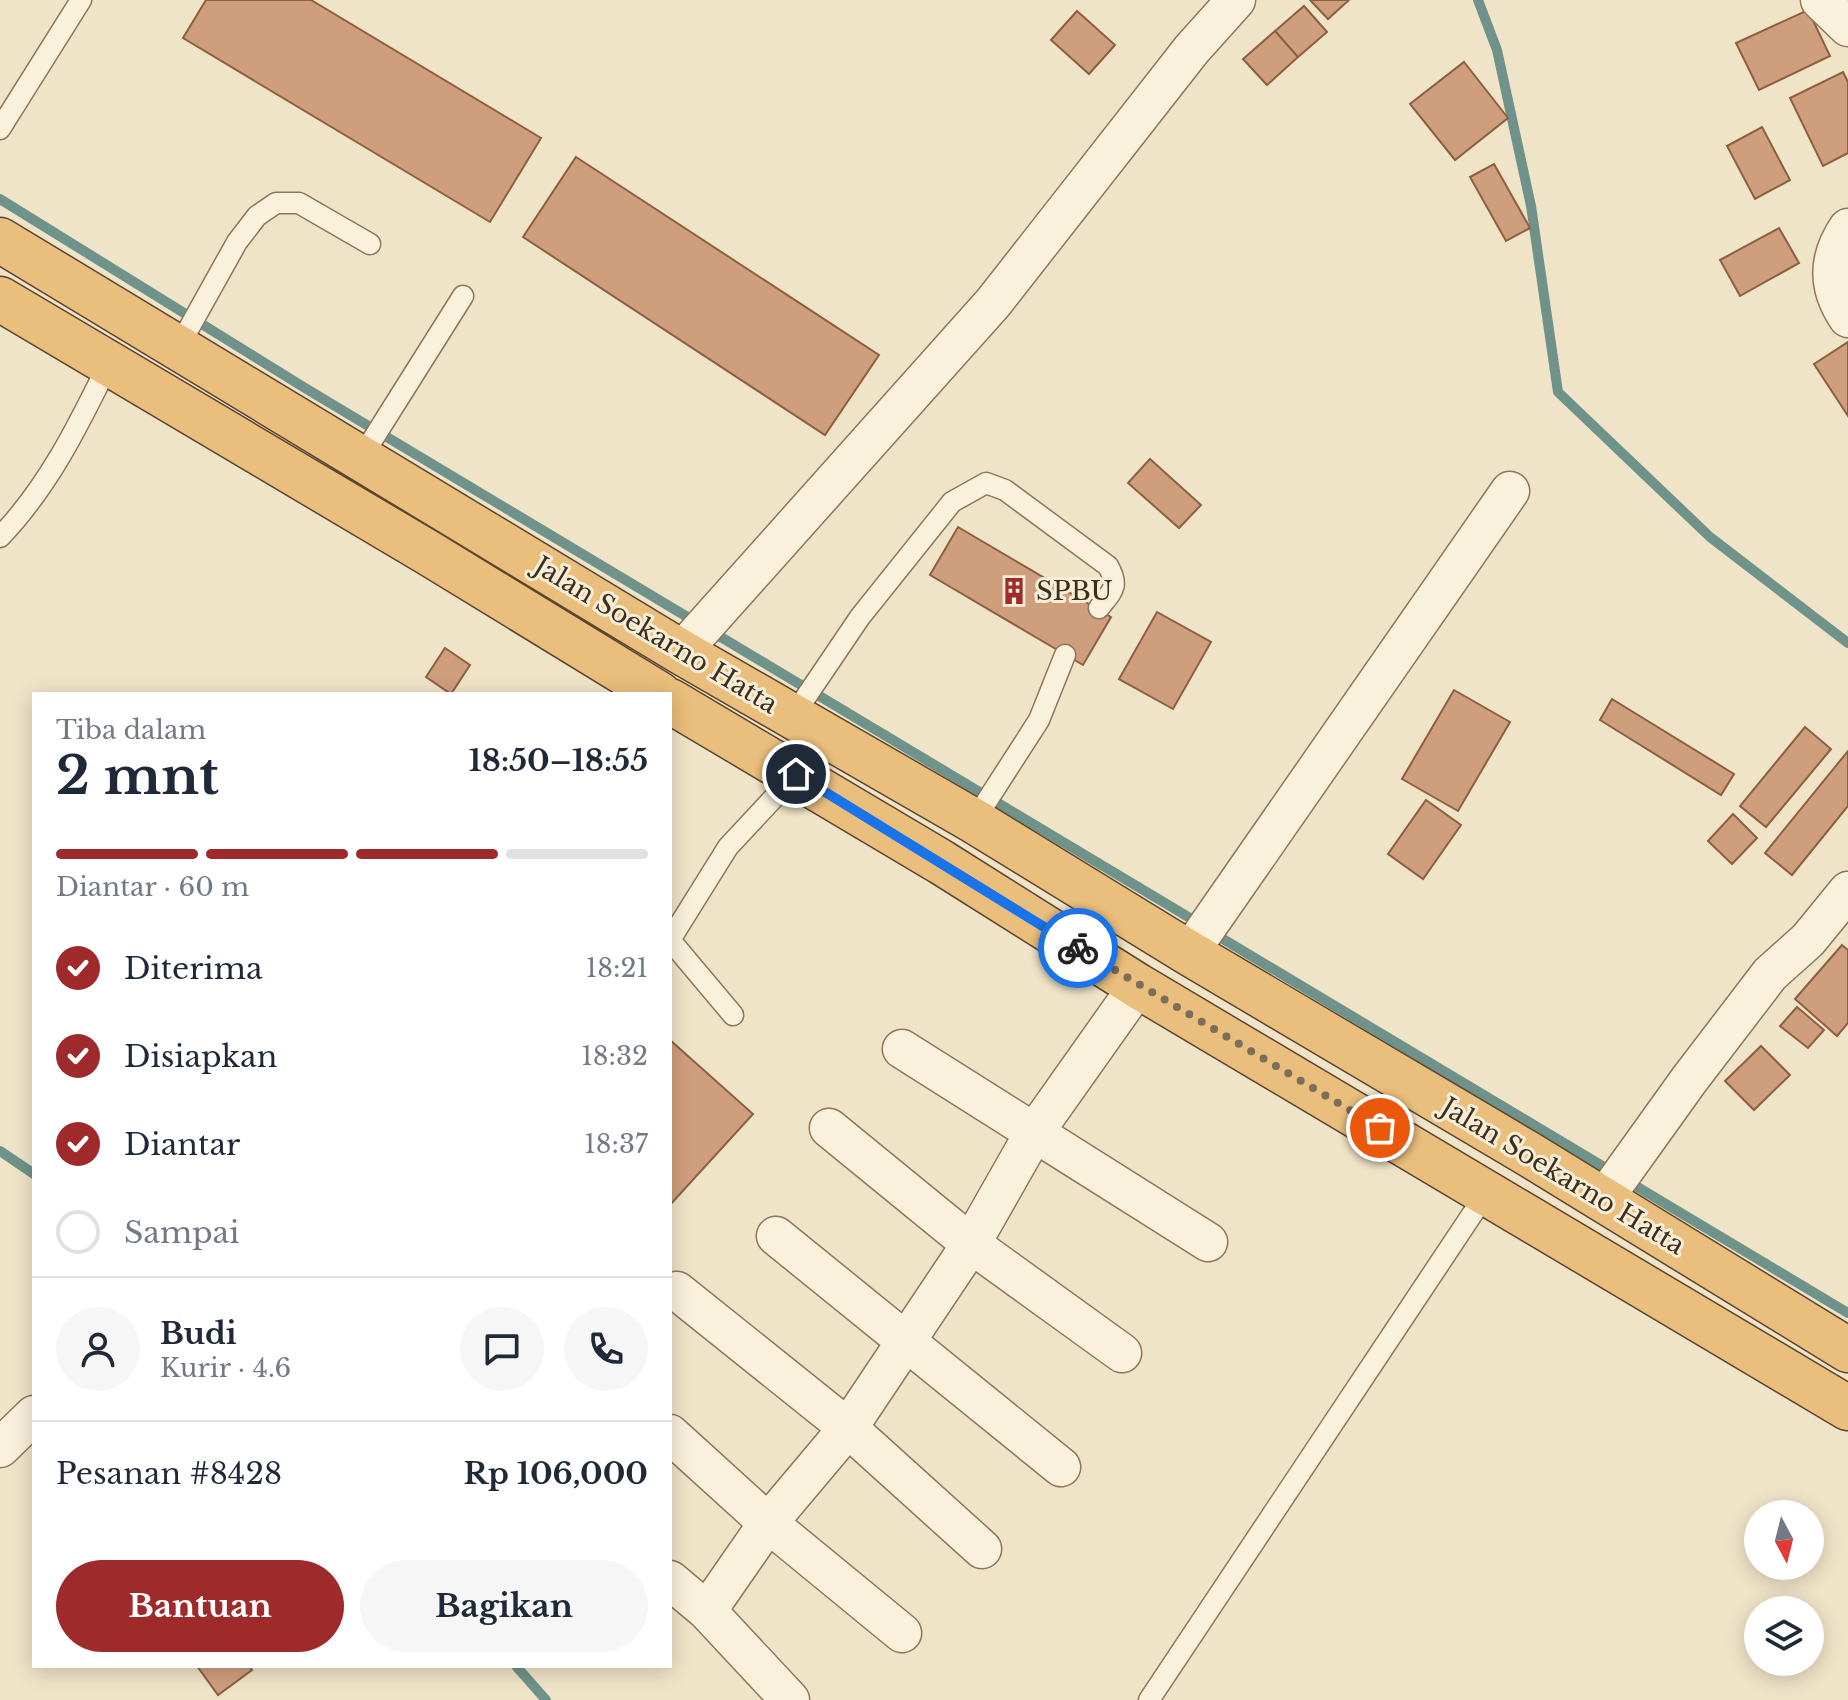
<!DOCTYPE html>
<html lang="id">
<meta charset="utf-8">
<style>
:root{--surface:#fff;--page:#f6f6f7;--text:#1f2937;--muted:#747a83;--line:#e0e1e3;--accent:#9e2a2b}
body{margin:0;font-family:"Libre Baskerville",serif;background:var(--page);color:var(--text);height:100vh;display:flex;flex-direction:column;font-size:30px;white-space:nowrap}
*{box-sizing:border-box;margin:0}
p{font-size:26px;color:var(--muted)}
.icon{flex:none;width:44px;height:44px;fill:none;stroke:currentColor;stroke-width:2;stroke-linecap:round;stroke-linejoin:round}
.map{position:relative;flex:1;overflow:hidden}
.side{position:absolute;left:32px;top:692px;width:640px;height:976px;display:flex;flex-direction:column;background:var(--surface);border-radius:0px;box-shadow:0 4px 20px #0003}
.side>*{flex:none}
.needle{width:52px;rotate:173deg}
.buttons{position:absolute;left:1744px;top:1500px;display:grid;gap:16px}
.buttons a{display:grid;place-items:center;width:80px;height:80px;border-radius:50%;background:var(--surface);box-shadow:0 4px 20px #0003;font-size:40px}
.pin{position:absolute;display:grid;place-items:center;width:68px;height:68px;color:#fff;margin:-34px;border:4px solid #fff;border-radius:50%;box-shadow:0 2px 8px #0007}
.courier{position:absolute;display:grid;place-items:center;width:80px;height:80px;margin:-40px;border:6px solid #1a73e8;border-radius:50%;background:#fff;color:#222;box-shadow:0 2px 10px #0007}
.summary em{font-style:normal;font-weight:700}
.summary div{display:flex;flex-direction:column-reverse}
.summary{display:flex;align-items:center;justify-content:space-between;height:136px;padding:0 24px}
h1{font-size:52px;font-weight:700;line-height:60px}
.bar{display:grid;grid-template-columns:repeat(4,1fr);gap:12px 8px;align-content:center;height:96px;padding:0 24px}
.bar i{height:10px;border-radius:6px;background:var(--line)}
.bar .active{background:var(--accent)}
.bar p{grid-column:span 4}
.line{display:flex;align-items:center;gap:20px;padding:0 24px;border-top:2px solid var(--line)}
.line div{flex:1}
.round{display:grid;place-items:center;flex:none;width:84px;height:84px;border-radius:42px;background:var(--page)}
ol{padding:0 24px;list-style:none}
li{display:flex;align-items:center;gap:24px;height:88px}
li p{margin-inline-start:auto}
li .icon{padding:8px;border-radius:50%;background:var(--accent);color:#fff;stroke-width:4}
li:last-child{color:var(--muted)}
li i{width:44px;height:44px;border:4px solid var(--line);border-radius:50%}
.action{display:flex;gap:16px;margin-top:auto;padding:16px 24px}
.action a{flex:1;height:92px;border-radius:48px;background:var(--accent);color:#fff;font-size:32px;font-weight:700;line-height:92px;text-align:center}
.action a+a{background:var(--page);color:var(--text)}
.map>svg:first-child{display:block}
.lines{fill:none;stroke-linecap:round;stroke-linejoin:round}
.stream{stroke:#6f938a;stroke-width:10}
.building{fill:#cf9f7d;stroke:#8d5f41;stroke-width:2}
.service-casing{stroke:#8d765c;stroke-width:23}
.minor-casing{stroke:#8d765c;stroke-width:41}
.trunk-casing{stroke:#5b4430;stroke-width:47}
.service{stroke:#faf1dc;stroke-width:20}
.minor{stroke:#faf1dc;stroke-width:38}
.trunk{stroke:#eabe7c;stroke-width:44}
.done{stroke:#7c6e5b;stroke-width:8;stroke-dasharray:0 14.4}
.route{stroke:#1a73e8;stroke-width:10}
.labels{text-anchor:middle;stroke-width:6;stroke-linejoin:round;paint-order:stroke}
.poi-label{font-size:26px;fill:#3d2e20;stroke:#f7eed8;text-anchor:start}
.street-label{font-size:26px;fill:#3d2e20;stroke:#f7eed8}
</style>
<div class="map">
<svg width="1848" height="1700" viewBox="0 0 1848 1700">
<rect width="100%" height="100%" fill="#f0e4c8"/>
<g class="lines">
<path class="stream" d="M 1478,0 L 1497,50 L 1531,206 L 1558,392 L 1710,537 L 1848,643
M 0,199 L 305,388 L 1200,924
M 1213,933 L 1848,1313
M 0,1151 L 34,1174
M 516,1666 L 546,1700"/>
</g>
<path class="building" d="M 206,0 L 311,0 L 541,138 L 490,222 L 183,38 Z
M 1310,0 L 1349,0 L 1328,19 Z
M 1304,6 L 1327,32 L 1298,57 L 1275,31 Z
M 1808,10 L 1830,56 L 1759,90 L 1736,43 Z
M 1077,11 L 1115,45 L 1089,74 L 1051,40 Z
M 1275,31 L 1298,57 L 1267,85 L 1243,59 Z
M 1464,62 L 1508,118 L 1455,160 L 1410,104 Z
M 1843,72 L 1848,82 L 1848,153 L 1823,166 L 1790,98 Z
M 1762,127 L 1790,180 L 1755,199 L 1727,146 Z
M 576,157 L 879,355 L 825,435 L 523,237 Z
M 1494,164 L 1530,228 L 1506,241 L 1470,177 Z
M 1779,228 L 1799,263 L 1740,296 L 1720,260 Z
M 1848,342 L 1848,416 L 1814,364 Z
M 1150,459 L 1201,505 L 1179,528 L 1128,483 Z
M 958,527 L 1111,617 L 1083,665 L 930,575 Z
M 1157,612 L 1211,642 L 1173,709 L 1119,679 Z
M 445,648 L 470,665 L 451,694 L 426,677 Z
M 1454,690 L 1510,722 L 1458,811 L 1402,779 Z
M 1612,699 L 1734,774 L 1721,795 L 1600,720 Z
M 1805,727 L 1831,749 L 1766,827 L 1740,806 Z
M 1848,751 L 1848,806 L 1792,875 L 1765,853 Z
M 1426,800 L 1461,825 L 1423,879 L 1388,854 Z
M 1733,814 L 1757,838 L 1732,864 L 1708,841 Z
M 1842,945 L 1848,950 L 1848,1023 L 1837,1036 L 1795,999 Z
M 1797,1007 L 1824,1030 L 1808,1048 L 1780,1026 Z
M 670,1040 L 753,1114 L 670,1205 Z
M 1761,1046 L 1790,1075 L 1754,1110 L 1725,1081 Z
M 197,1666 L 249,1666 L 252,1670 L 218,1695 Z"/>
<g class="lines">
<g class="service-casing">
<path id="service" d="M 0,129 L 81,0
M 179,346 L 237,242 L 257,216 L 276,203 L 299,203 L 370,244
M 361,458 L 463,296
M 0,537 C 48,487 78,426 108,365
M 793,716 L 860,617 L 952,502 L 986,483 L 1005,490 L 1108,566 C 1120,587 1112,591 1099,608
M 974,821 L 1039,720 L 1065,655
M 670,940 L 728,847 L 796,774
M 670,940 L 733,1015
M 1149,1700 L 1487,1192"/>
</g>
<g class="minor-casing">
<path id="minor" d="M 1820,0 L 1848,27
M 1848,228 C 1827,259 1827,287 1848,318
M 681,652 L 993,303 L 1192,49 L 1236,0
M 1189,953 L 1510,491
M 902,1049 L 1208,1242
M 829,1128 L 971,1244 L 1122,1353
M 1603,1200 L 1689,1080 L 1770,974 L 1808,940 L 1848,891
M 776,1236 L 1061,1467
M 677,1291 L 848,1428 L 982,1549
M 670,1434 L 768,1523 L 902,1633
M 0,1448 L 34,1415
M 670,1580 L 707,1611 L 790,1700
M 707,1611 L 768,1523 L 848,1428 L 971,1244 L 1034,1133 L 1138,986"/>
</g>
<g class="trunk-casing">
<path id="trunk" d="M 0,240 L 681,652 L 974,821 L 1189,953 L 1527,1153 L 1848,1350
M 0,299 L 427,552 L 659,694
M 670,701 L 941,862 L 1138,986 L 1848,1408"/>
</g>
<use href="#service" class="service"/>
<use href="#minor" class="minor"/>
<use href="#trunk" class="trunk"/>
</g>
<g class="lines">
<path class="done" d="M 1078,948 L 1380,1128"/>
<path class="route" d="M 796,774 L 1078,948"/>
</g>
<defs>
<g id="building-bare" transform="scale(2.16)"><path d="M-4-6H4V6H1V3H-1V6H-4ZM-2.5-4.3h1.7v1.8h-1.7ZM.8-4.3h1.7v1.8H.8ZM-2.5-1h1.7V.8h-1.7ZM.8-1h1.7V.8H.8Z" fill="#9e2a2b" stroke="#f7eed8" stroke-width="2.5" paint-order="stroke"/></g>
</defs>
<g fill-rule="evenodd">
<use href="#building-bare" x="1014" y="591"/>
</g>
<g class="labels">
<g class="poi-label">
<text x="1036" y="600">SPBU</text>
</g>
<g class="street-label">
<text transform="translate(656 635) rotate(31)" y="9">Jalan Soekarno Hatta</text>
<text transform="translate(1563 1176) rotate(31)" y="9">Jalan Soekarno Hatta</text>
</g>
</g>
</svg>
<div class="buttons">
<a><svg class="needle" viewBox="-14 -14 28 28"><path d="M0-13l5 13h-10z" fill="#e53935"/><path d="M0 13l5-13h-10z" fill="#747a83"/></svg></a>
<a><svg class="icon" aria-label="layers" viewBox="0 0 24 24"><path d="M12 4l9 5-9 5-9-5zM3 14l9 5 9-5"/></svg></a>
</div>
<div class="pin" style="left:1380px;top:1128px;background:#ea580c"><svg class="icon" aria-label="bag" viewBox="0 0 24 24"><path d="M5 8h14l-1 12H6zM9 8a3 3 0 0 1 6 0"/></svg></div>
<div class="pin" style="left:796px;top:774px;background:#1f2937"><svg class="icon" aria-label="home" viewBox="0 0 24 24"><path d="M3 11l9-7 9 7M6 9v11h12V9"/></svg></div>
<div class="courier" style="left:1078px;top:948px"><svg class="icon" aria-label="bike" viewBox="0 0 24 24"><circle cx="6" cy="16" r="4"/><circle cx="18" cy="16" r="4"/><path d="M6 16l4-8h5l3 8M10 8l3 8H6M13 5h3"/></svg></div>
<section class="side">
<div class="summary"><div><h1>2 mnt</h1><p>Tiba dalam</p></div><em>18:50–18:55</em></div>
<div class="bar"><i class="active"></i><i class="active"></i><i class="active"></i><i></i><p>Diantar · 60 m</p></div>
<ol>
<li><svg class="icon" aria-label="check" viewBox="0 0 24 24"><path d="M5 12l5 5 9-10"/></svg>Diterima<p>18:21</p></li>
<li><svg class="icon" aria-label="check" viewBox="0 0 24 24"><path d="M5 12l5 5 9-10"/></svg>Disiapkan<p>18:32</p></li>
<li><svg class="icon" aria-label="check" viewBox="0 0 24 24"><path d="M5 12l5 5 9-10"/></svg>Diantar<p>18:37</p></li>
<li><i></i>Sampai</li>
</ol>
<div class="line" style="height:144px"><a class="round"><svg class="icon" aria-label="person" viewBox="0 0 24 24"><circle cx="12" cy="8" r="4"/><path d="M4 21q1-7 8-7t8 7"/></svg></a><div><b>Budi</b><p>Kurir · 4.6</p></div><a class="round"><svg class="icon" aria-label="chat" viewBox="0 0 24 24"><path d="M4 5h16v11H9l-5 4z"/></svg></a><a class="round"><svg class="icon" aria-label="phone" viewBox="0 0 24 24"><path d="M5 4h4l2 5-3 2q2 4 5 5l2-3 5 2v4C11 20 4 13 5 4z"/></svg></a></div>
<div class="line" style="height:104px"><div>Pesanan #8428</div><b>Rp 106,000</b></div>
<div class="action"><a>Bantuan</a><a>Bagikan</a></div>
</section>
</div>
